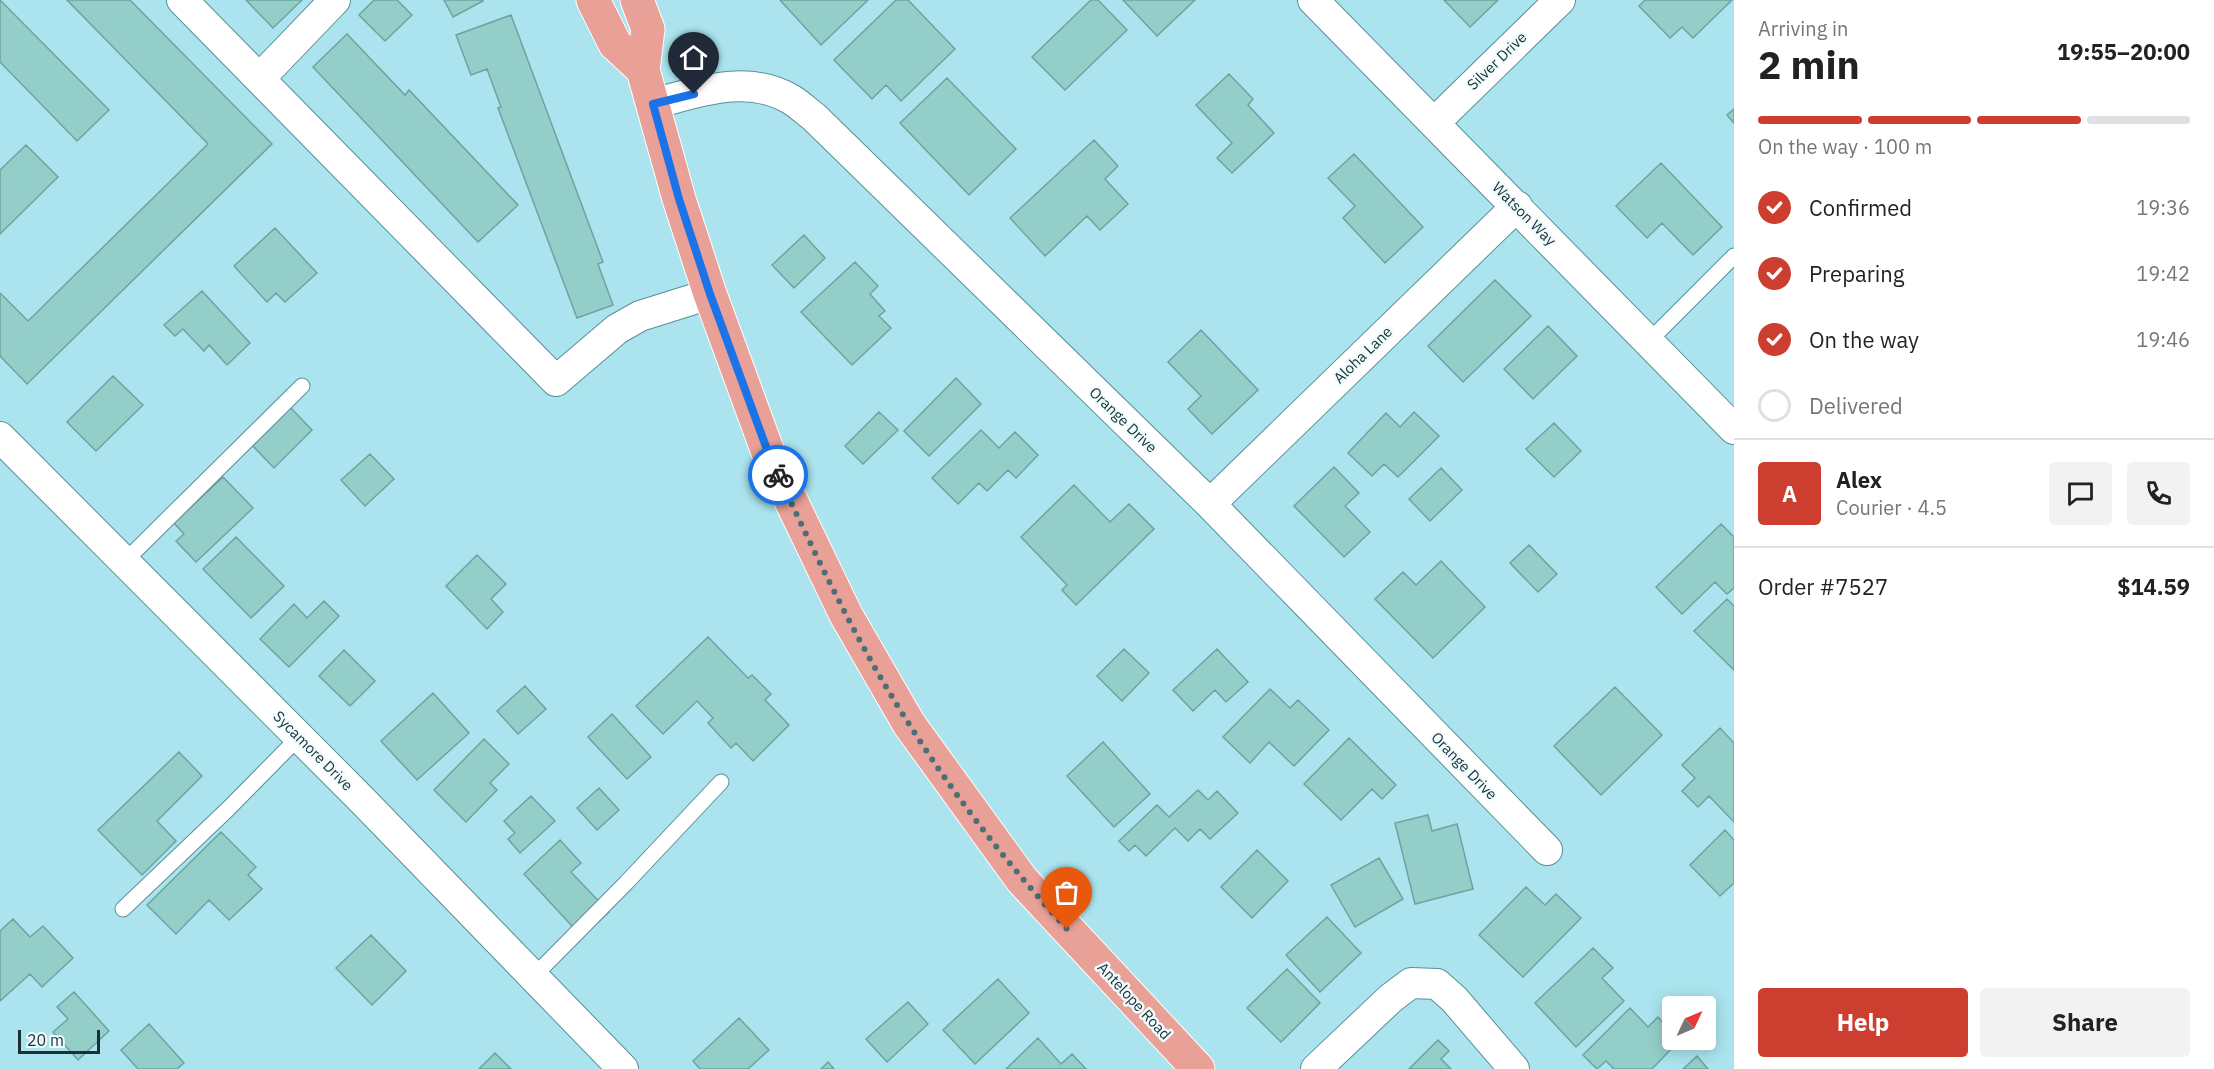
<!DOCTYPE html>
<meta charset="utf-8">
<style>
:root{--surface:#fff;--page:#f2f2f2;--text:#222;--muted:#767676;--line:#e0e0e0;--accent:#cb3e30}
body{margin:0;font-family:"IBM Plex Sans",sans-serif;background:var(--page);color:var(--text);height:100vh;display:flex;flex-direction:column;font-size:22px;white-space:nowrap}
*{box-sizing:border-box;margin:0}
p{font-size:20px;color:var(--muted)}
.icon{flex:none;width:33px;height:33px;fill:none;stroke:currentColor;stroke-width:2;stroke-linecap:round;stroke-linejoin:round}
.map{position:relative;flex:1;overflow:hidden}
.sheet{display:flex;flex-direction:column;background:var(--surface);width:480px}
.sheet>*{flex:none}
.needle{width:39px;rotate:46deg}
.fabs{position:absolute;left:1662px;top:996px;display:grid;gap:12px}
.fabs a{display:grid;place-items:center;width:54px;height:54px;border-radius:6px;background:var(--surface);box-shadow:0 3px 15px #0003;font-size:30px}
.scale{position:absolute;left:18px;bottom:15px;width:82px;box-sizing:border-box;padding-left:6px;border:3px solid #193034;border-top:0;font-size:16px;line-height:21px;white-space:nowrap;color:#193034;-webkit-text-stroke:4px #f1fcfe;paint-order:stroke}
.pin{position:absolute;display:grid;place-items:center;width:51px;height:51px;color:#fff;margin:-62px -26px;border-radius:50% 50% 50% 0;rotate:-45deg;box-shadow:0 0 6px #0007}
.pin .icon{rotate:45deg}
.courier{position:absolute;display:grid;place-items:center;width:60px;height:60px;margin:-30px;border:4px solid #1a73e8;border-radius:50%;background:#fff;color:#222;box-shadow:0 2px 8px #0007}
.headline em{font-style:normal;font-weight:700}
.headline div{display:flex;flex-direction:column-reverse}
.headline{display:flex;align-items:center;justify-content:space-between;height:102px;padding:0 24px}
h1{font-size:39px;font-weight:700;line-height:45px}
.bar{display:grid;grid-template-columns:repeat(4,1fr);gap:9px 6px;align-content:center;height:72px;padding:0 24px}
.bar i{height:8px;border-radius:4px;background:var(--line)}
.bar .current{background:var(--accent)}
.bar p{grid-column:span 4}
.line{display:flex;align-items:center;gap:15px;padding:0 24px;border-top:2px solid var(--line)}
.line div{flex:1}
.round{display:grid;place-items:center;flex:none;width:63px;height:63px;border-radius:6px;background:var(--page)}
ol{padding:0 24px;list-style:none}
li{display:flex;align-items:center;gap:18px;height:66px}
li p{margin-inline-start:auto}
li .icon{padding:6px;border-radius:50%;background:var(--accent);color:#fff;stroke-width:4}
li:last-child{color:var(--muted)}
li i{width:33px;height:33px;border:3px solid var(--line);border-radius:50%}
.button{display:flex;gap:12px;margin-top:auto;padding:12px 24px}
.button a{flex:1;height:69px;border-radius:6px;background:var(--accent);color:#fff;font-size:24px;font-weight:700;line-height:69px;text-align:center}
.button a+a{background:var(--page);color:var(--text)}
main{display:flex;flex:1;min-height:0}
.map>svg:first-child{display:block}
.building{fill:#94cec9;stroke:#6ba4a0;stroke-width:1.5}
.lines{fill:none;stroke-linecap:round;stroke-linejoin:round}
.service-casing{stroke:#588f99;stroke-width:17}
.minor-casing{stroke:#588f99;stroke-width:32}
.primary-casing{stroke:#fff;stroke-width:35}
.service{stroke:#fff;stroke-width:15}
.minor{stroke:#fff;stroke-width:30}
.primary{stroke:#e8a097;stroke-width:33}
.done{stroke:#4c6f75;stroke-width:6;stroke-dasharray:0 10.8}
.route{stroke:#1a73e8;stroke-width:8}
.labels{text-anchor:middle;stroke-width:5;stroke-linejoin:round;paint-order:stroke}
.street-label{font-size:15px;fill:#193034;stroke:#f1fcfe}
</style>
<main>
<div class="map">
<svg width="1734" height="1069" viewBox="0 0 1734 1069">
<rect width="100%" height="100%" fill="#abe4ee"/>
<path class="building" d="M 0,0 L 109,110 L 77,141 L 0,62 Z
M 67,0 L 130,0 L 272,144 L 27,384 L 0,356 L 0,293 L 28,321 L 208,144 Z
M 246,0 L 302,0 L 273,28 Z
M 374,0 L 397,0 L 412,15 L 385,41 L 359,15 Z
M 444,0 L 482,0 L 483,1 L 453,17 Z
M 780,0 L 868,0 L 821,45 Z
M 896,0 L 908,0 L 955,49 L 901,101 L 886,85 L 872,99 L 834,60 Z
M 1091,0 L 1098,0 L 1127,30 L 1065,90 L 1032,57 Z
M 1123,0 L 1195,0 L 1157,36 Z
M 1444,0 L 1498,0 L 1470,27 Z
M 1645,0 L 1732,0 L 1693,38 L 1682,27 L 1670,38 L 1639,6 Z
M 511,15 L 603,262 L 598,264 L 613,305 L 577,318 L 498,108 L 501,107 L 487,69 L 471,75 L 456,35 Z
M 347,34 L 405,95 L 409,90 L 518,205 L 478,242 L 313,67 Z
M 1229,74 L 1253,99 L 1248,105 L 1274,133 L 1232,173 L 1217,158 L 1232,143 L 1196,105 Z
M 947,78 L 1016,149 L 969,195 L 900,123 Z
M 1734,109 L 1734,123 L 1727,115 Z
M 1094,140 L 1118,166 L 1105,179 L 1128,204 L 1100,230 L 1087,216 L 1045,256 L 1010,218 Z
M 26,145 L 58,177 L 0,234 L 0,170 Z
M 1354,154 L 1423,227 L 1385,263 L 1343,218 L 1355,206 L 1328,178 Z
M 1661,163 L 1722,227 L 1693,255 L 1662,223 L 1647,238 L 1616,206 Z
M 275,228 L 317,273 L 285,302 L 276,293 L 267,302 L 234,266 Z
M 804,235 L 825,258 L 794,288 L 772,265 Z
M 855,262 L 878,286 L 870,294 L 885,311 L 879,316 L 891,328 L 852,365 L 801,312 Z
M 1495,280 L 1531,316 L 1463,382 L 1428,346 Z
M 202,291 L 250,343 L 227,365 L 209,345 L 204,351 L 183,329 L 175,336 L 164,325 Z
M 1548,326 L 1577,356 L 1533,399 L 1504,369 Z
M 1201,330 L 1258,390 L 1212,434 L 1188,409 L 1201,396 L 1168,362 Z
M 113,376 L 143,405 L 96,451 L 67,422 Z
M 956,378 L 981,404 L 929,456 L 904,431 Z
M 289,406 L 312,430 L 274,468 L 250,443 Z
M 879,412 L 898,430 L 863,464 L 845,446 Z
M 1414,412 L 1439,436 L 1398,477 L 1384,464 L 1372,476 L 1348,453 L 1386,413 L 1400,427 Z
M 1554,423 L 1581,451 L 1554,477 L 1526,449 Z
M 981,430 L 999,448 L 1015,432 L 1038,455 L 1016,478 L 1008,470 L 987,491 L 979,483 L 958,504 L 932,478 Z
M 370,454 L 394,479 L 365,506 L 341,480 Z
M 1334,467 L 1359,493 L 1345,506 L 1370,532 L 1344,557 L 1294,506 Z
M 1441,468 L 1462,490 L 1430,521 L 1409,499 Z
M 223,477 L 253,508 L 196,562 L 176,541 L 184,534 L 174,523 Z
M 1074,485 L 1110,522 L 1129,504 L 1154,529 L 1076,605 L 1062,590 L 1067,585 L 1021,537 Z
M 1721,524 L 1734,537 L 1734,588 L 1727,594 L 1715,582 L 1682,614 L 1656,587 Z
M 236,537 L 284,586 L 251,618 L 203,569 Z
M 1529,545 L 1557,574 L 1538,592 L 1510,563 Z
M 477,555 L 506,584 L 491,599 L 503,612 L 487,629 L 446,586 Z
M 1441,561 L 1485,607 L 1433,658 L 1375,599 L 1403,572 L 1416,585 Z
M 1727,599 L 1734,606 L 1734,670 L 1694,631 Z
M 324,601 L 339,616 L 289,667 L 260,639 L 294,604 L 307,618 Z
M 708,637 L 748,678 L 752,675 L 771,694 L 765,700 L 789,725 L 753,761 L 736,743 L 731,748 L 708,723 L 713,718 L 697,701 L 663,734 L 636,706 Z
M 1124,649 L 1149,673 L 1122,701 L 1097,676 Z
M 1217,649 L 1248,682 L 1226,702 L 1215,690 L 1193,711 L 1173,690 Z
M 344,650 L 375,681 L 350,706 L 319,676 Z
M 525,686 L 546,709 L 518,734 L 497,711 Z
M 1615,687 L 1662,735 L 1601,795 L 1554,746 Z
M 1270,689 L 1290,708 L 1298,700 L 1329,730 L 1294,766 L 1269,742 L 1250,763 L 1223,737 Z
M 433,693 L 469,733 L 417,780 L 381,741 Z
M 612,714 L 651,757 L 627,779 L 588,737 Z
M 1720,728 L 1734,743 L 1734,822 L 1709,796 L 1698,807 L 1682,791 L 1695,778 L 1682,765 Z
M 1349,738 L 1396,785 L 1382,799 L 1372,789 L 1341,820 L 1304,784 Z
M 484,739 L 509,764 L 490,783 L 497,790 L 466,822 L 434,790 Z
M 1103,742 L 1150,794 L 1114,827 L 1067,776 Z
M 179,752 L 202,776 L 157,821 L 176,841 L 142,875 L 98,830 Z
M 599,788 L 619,810 L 597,830 L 577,808 Z
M 1198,790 L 1208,800 L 1217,791 L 1238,813 L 1210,839 L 1200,829 L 1188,841 L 1175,828 L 1146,856 L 1135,845 L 1129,851 L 1119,841 L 1157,805 L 1169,817 Z
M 531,796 L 555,821 L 520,853 L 508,839 L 515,833 L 504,821 Z
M 1428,815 L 1432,831 L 1457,824 L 1473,889 L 1415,904 L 1395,823 Z
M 1725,830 L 1734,840 L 1734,883 L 1720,896 L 1690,865 Z
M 221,832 L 256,867 L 248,875 L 262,889 L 229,920 L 209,900 L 176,934 L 147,905 Z
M 560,840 L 581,863 L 571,872 L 609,912 L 582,937 L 524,874 Z
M 1257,850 L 1288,881 L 1252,918 L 1221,887 Z
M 1379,858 L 1403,899 L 1355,927 L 1331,885 Z
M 1526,887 L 1545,905 L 1556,894 L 1581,918 L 1523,977 L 1479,935 Z
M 1327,917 L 1361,953 L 1320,992 L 1286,955 Z
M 13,919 L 30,937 L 43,926 L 73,958 L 42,987 L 30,974 L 0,1001 L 0,931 Z
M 371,935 L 406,971 L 372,1005 L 336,968 Z
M 1593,948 L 1613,968 L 1602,978 L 1624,1001 L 1576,1047 L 1535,1003 Z
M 1287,969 L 1320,1003 L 1281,1042 L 1247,1008 Z
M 998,979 L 1029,1013 L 975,1064 L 943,1030 Z
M 74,992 L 109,1031 L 78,1060 L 53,1032 L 68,1019 L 57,1007 Z
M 908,1002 L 928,1024 L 887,1062 L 866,1039 Z
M 1630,1008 L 1648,1027 L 1658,1017 L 1672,1033 L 1672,1040 L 1680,1040 L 1652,1069 L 1614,1069 L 1606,1061 L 1597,1069 L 1583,1055 Z
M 739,1018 L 769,1050 L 748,1069 L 700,1069 L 693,1061 Z
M 149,1024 L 184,1063 L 177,1069 L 138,1069 L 121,1050 Z
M 1038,1038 L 1061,1064 L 1072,1054 L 1086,1069 L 1006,1069 Z
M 1438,1040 L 1449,1051 L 1441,1059 L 1451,1069 L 1409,1069 Z
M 495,1053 L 511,1069 L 479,1069 Z
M 1697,1056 L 1708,1069 L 1683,1069 Z
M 828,1062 L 834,1069 L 821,1069 Z"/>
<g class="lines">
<g class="service-casing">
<path id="service" d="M 1649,341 L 1734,256
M 124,562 L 302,386
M 123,909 L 228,809 L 299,737
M 534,976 L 626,883 L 721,782"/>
</g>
<g class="minor-casing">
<path id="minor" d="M 182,0 L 556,381 L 617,329 L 640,316 L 710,294
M 1313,0 L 1734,429
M 260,78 L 335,0
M 653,104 C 698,92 748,73 792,100 C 800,105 807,112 814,117 L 1210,504 L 1547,850
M 1434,123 L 1560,0
M 0,437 L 363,801 L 623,1069
M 1210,504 L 1517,206
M 1316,1069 L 1391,998 L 1411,983 L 1437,984 L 1454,999 L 1514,1069"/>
</g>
<g class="primary-casing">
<path id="primary" d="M 593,0 L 615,44 L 643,70
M 637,0 L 648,29 L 643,70 L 679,199 L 710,294 L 769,455 L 846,615 L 909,724 L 1022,880 L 1198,1069"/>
</g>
<use href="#service" class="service"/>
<use href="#minor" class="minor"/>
<use href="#primary" class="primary"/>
</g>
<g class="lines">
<path class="done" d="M 778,475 C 818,560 858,645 909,724 C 955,797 1009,866 1067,929"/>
<path class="route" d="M 694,94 L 653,104 L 679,199 L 710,294 L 769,455 L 778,475"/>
</g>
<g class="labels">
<g class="street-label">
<text transform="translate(1497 61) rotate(-44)" y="5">Silver Drive</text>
<text transform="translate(1524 214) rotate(45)" y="5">Watson Way</text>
<text transform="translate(1363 355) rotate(-44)" y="5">Aloha Lane</text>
<text transform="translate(1123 420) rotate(44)" y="5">Orange Drive</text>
<text transform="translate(313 751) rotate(45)" y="5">Sycamore Drive</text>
<text transform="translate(1464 766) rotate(46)" y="5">Orange Drive</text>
<text transform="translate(1134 1001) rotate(47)" y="5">Antelope Road</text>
</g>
</g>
</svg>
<div class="fabs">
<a><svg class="needle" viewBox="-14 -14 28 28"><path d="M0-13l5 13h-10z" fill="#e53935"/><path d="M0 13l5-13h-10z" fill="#767676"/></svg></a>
</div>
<div class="scale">20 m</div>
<div class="pin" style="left:1067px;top:929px;background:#ea580c"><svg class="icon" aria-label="bag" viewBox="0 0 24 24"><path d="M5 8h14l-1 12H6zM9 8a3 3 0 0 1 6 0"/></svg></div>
<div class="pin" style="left:694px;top:94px;background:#1f2937"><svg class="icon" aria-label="home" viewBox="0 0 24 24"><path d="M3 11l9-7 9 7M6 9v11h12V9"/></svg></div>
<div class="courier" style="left:778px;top:475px"><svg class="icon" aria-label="bike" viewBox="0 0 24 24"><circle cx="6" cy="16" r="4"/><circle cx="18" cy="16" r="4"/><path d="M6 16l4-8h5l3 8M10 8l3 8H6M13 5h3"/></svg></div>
</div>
<section class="sheet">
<div class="headline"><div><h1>2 min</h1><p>Arriving in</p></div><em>19:55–20:00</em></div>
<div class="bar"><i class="current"></i><i class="current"></i><i class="current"></i><i></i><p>On the way · 100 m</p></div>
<ol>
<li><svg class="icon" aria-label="check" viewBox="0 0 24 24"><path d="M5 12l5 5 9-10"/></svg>Confirmed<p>19:36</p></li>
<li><svg class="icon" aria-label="check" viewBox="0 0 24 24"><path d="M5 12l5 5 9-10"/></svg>Preparing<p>19:42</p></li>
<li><svg class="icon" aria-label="check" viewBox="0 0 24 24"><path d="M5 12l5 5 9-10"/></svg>On the way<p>19:46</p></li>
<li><i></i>Delivered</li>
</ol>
<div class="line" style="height:108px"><b class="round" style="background:var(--accent);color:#fff">A</b><div><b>Alex</b><p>Courier · 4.5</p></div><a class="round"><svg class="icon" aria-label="chat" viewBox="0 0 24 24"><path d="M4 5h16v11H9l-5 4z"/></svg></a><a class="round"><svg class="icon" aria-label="phone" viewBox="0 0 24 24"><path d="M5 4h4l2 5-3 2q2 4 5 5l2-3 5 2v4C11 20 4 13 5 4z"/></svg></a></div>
<div class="line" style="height:78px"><div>Order #7527</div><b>$14.59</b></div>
<div class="button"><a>Help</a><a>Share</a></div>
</section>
</main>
